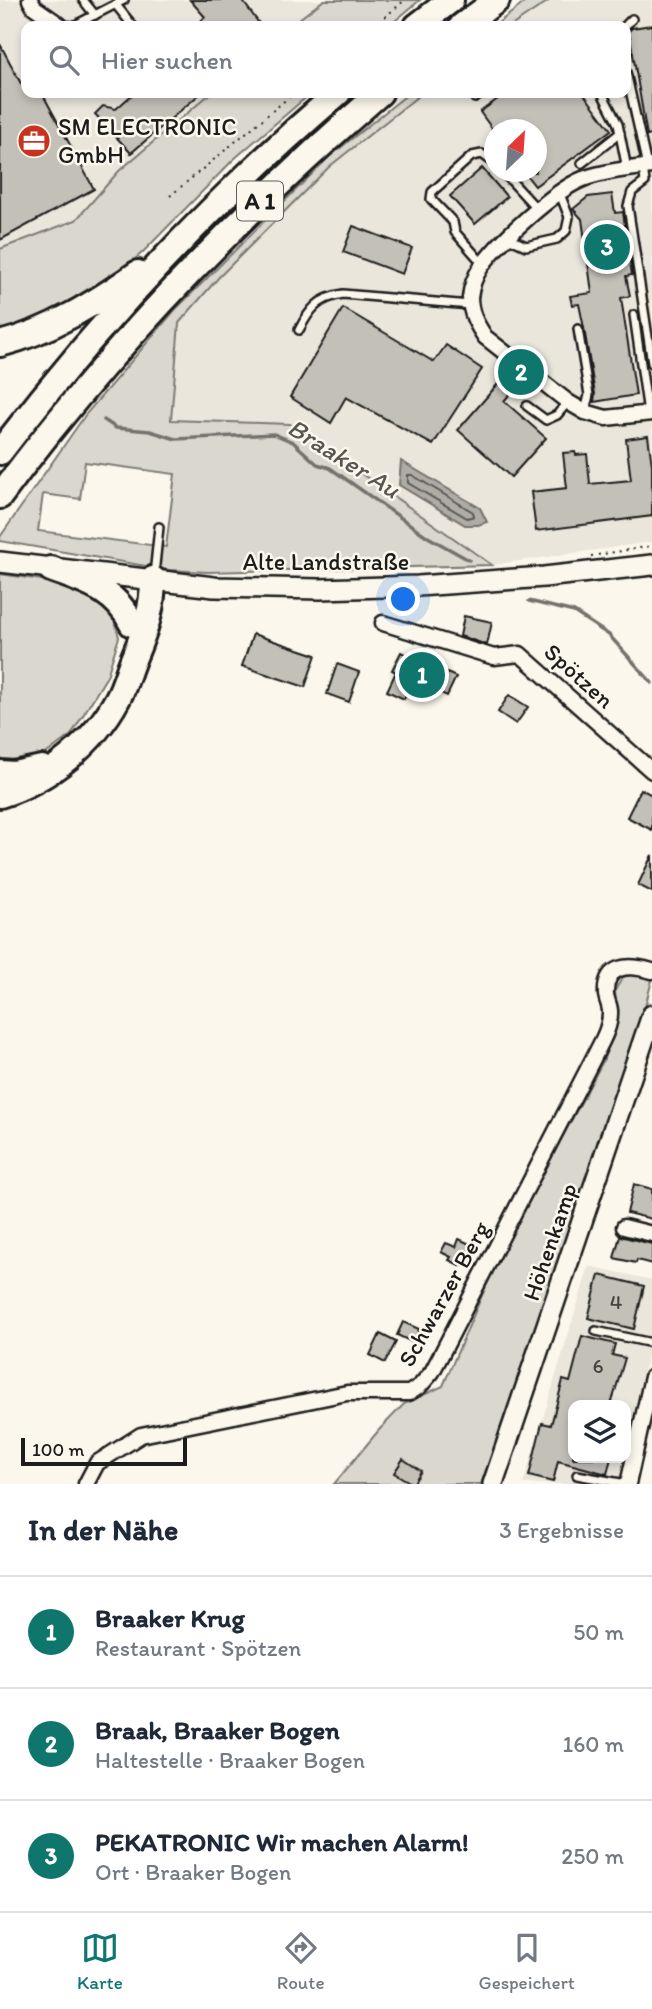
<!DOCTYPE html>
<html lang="de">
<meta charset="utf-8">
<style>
body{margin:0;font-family:Itim,sans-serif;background:#f2f2f3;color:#1f2937}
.controls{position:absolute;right:21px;bottom:21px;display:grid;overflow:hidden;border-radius:14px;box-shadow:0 4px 10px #0003}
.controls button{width:63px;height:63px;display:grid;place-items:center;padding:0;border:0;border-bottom:2px solid #e0e1e3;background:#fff;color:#1f2937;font:35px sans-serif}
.compass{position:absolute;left:484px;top:119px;width:63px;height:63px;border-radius:50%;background:#fff;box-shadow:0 4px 10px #0003;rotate:25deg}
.scale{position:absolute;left:21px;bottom:18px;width:166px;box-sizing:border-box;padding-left:7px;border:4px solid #1c1c1c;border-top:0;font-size:19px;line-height:24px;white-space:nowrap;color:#1c1c1c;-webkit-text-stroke:5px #fbf7ec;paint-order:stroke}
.you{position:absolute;left:404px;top:600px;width:24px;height:24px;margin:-18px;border:5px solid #fff;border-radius:50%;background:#1a73e8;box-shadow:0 0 0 10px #1a73e833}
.badge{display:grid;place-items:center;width:46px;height:46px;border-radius:50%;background:#0f766e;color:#fff;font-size:23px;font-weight:700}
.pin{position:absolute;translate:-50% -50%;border:4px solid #fff;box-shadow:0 2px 7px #0006}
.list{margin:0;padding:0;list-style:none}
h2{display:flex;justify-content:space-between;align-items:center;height:91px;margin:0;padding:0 28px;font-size:30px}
h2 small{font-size:23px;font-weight:400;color:#747a83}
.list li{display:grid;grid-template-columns:46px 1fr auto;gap:21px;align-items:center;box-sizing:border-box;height:112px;padding:0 28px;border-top:2px solid #e0e1e3}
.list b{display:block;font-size:26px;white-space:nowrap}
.list p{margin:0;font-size:23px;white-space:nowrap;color:#747a83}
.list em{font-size:23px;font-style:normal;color:#747a83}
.icon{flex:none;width:38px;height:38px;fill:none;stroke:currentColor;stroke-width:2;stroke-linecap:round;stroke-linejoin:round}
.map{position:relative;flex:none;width:652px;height:1484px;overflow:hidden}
.search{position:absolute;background:#fff;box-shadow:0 4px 10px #0003;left:21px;right:21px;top:21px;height:77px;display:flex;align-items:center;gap:18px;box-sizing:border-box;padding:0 24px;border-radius:14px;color:#747a83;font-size:26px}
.sheet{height:427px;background:#fff}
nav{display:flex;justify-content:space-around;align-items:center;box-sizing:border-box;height:98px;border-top:2px solid #e0e1e3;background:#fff;font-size:19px;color:#747a83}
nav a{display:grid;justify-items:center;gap:4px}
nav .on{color:#0f766e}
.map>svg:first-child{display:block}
</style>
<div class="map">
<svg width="652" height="1484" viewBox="0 0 652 1484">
<rect width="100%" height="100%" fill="#fbf7ec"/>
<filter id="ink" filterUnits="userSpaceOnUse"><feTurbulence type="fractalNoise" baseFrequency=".0143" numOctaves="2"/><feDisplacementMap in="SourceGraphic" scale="14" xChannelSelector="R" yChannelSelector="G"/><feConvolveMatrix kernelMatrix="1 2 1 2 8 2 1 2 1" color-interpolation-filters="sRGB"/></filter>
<g filter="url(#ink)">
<g fill="#eae6dc" fill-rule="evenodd">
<path d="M0,0H324L290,26H26V93H211L119,171L76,220L0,249Z"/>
<path d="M550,0H652V542L492,565L290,424L171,421L178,323L219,277L330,166L422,93H626V26H511ZM494,130H536V172H494Z"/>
<path d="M589,1266L652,1280V1335L626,1449V1405H573V1458H624L618,1484H523Z"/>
</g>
<g fill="#dad7ce" stroke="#7b7a75" stroke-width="2" fill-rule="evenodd">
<path d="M324,0H420L389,26H290Z"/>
<path d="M528,0H550L511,26H494Z"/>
<path d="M211,93H311L234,159L143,252L106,284L82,300L0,336V249L76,220L119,171Z"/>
<path d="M409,93H422L330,166L219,277L179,323L171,420L290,424L492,565L208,572L169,570L0,541V537L86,414L175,310L329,157ZM85,462L175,474L166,547L38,531L43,494L80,499Z"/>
<path d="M0,574L63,583L111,607L119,637L107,676L71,735L0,788Z"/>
<path d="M635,973L652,980L643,1015L481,1484H334L379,1430L404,1404L443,1386L499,1256L603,1061L617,1022L615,990L623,977Z"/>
</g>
<path fill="#afaca5" stroke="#74726e" stroke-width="2" d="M401,461L480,508L487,522L478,525H465L399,485Z"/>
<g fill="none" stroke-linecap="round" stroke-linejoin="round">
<path stroke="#575653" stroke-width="2" d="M408,475H412L473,512L474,516L467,518L408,483Z"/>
<g stroke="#74726e" stroke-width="3.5">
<path d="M104,420L116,428L150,431L176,439L274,434L293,442L317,464L330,468L428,537L469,560"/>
<path d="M529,601L574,612L609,635L652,683"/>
</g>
</g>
<g fill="#c3c0b8" stroke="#1c1c1c" stroke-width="2">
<path d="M190,0H242L261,26H195L205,17Z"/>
<path d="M652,25V135L647,136L629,31L632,28Z"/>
<path d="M0,44L26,93H42L94,189L0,240Z"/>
<path d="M134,93H201L131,153L95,114L103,106L116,109Z"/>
<path d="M506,93H583L611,130L535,186L524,172H536V130H493L480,112Z"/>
<path d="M482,168L507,197L475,224L450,196Z"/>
<path d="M612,194L615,213L623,212L632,275L626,276L630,296L621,298L636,395L594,402L595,394L584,328L579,304L572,305L570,296L592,293L582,219L573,209L588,197Z"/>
<path d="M353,226L412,248L402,274L343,252Z"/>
<path d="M343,308L434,362L446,345L482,369L433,445L346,397L331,423L290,397Z"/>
<path d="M504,377L516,387L504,401L546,438L511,477L458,430Z"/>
<path d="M648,436L652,465V516L536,531L531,492L567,488L563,453L575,452L576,455L587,454L590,484L631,480L626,439Z"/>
<path d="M464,616L492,622L487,645L460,636Z"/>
<path d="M253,634L316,655L305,687L242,666Z"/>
<path d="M416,651L441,663L438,669L456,677L447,696L413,680L404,699L387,691L396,672L392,670L401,652L413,658Z"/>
<path d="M337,664L359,672L349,702L327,694Z"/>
<path d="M509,695L528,707L516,724L498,712Z"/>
<path d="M641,789L652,795V830L627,817Z"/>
<path d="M652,855V892L638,885Z"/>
<path d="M634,1184L652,1189V1219L627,1213Z"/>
<path d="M620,1236L652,1244V1264L637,1260L636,1263L614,1258Z"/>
<path d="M459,1239L472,1245L461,1266L449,1260L451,1257L441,1252L446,1243L456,1247Z"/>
<path d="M599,1275L644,1286L634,1329L588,1318Z"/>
<path d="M403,1322L419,1329L414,1343L397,1335Z"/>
<path d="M380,1334L396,1342L385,1363L370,1355Z"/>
<path d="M582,1336L615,1344L612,1355L625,1358L611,1405H573V1458H611L607,1474L558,1461L553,1482L529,1476L542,1423L551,1425L563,1380L570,1382Z"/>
<path d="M403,1459L421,1471L413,1484L394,1473Z"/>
</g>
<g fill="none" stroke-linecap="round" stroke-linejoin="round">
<defs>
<g id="lane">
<path d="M83,0L95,15"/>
<path d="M116,5L133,26"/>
<path d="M60,25L73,26L124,0"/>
<path d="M625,26L632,19"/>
<path d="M626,72L647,166"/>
<path d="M602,93L618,124L627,169"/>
<path d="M475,98L483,93"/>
<path d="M582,163L620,133"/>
<path d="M643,167L645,182L632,192L628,206L652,363"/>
<path d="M503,172L538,210"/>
<path d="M508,238L526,246L557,239L566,231L569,217L560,194"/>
<path d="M483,264L455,232L453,222L431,199L432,192L472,156L482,154L494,163"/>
<path d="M634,315L648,413"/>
<path d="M578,329L589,395L585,412"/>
<path d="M299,330C310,309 318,298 343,294L470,305"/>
<path d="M527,406L546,420L557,415L568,402"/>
<path d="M154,575L159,527"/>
<path d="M596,1331L652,1343"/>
<path d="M577,1475L626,1484"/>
</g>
<g id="street">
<path d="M30,0L34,7L60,25"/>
<path d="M652,166C629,169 604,171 583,179C555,190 498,242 481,267C475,276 471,287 470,298C470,313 477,325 485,337L568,402L585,412L606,418L652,413"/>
<path d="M383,623L494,657L520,654L652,771"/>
<path d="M624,1227L652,1234"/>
<path d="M86,1484L97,1463L141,1435L347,1393H409L420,1386L432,1372L441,1355L596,1053C602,1041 611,1026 610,1011C610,1006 607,1001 606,995C604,964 629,964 652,971"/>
<path d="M628,1484L652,1377"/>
</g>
<g id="secondary">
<path d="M0,562L214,587L320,589L418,586L544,577L652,565"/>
<path d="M493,1484L652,1015"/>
</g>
<g id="highway">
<path d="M417,26L451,0"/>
<path d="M462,26L497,0"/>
<path d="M0,344C51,331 95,303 138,273"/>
<path d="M0,452C100,321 213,200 338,93"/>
<path d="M0,496C110,347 240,214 380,93"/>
<path d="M51,569C85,582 115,589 132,624"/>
<path d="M0,773L14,774L42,768"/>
<path d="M0,795C49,780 94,743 118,698C125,685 128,671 134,657C145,631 153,608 153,579"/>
</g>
</defs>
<use href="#lane" stroke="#1c1c1c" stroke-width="12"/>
<use href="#street" stroke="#1c1c1c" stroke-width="19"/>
<use href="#secondary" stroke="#1c1c1c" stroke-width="24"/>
<use href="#highway" stroke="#1c1c1c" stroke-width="30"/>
<g stroke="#1c1c1c" stroke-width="2" stroke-dasharray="2 5" stroke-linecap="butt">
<path d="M374,26L405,0"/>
<path d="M170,196L294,93"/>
<path d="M591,556L652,546"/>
</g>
<use href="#lane" stroke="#fbf7ec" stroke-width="7"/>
<use href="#street" stroke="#fbf7ec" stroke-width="14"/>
<use href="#secondary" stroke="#fbf7ec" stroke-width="19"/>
<use href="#highway" stroke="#fbf7ec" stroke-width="24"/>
</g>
</g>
<defs>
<symbol id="office-disc" viewBox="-11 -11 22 22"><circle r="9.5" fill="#c8321e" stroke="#fbf7ec"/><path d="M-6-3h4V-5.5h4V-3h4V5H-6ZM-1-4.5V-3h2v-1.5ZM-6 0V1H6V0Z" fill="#fff"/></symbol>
</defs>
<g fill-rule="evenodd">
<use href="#office-disc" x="15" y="122" width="38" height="38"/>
</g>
<g text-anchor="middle" stroke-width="5" stroke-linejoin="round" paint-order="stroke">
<g font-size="21" fill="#464543">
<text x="616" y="1309">4</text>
<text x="598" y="1373">6</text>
</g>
<rect fill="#fbf7ec" stroke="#5f5e5a" stroke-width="2" x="237" y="181.5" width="46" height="39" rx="5"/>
<g font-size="23" font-weight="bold" fill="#1c1c1c">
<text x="260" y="209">A 1</text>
</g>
<g font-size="24" fill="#1c1c1c" stroke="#fbf7ec" text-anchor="start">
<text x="58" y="135">SM ELECTRONIC<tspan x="58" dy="28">GmbH</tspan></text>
</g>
<g font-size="24" fill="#1c1c1c" stroke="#fbf7ec">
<text x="326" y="570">Alte Landstraße</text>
<text transform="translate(579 676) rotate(42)" y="8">Spötzen</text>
<text transform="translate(550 1242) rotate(-71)" y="8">Höhenkamp</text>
<text transform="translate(444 1294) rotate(-61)" y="8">Schwarzer Berg</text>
</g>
<g font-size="26" font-style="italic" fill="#575653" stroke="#fbf7ec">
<text transform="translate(344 458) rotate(32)" y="9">Braaker Au</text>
</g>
</g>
</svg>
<div class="controls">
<button><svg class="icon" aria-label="layers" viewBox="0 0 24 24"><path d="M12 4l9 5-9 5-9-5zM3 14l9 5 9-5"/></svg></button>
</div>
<svg class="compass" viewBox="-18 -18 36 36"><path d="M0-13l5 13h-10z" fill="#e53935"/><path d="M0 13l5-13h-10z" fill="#747a83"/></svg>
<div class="scale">100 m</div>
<div class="you"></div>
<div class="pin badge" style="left:422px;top:675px">1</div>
<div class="pin badge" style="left:521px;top:372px">2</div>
<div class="pin badge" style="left:607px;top:247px">3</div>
<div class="search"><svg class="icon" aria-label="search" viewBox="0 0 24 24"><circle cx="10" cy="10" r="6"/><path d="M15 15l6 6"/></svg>Hier suchen</div>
</div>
<section class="sheet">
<h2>In der Nähe<small>3 Ergebnisse</small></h2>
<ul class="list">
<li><span class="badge">1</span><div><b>Braaker Krug</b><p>Restaurant · Spötzen</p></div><em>50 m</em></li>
<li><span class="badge">2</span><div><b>Braak, Braaker Bogen</b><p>Haltestelle · Braaker Bogen</p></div><em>160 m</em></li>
<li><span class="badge">3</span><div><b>PEKATRONIC Wir machen Alarm!</b><p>Ort · Braaker Bogen</p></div><em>250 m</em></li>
</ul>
</section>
<nav>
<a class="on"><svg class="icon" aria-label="map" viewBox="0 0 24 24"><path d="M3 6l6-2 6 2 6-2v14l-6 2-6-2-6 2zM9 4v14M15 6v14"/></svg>Karte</a>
<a><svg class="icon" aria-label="directions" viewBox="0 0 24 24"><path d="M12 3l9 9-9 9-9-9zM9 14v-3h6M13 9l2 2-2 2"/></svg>Route</a>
<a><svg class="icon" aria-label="saved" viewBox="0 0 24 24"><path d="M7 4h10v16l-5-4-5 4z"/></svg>Gespeichert</a>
</nav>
